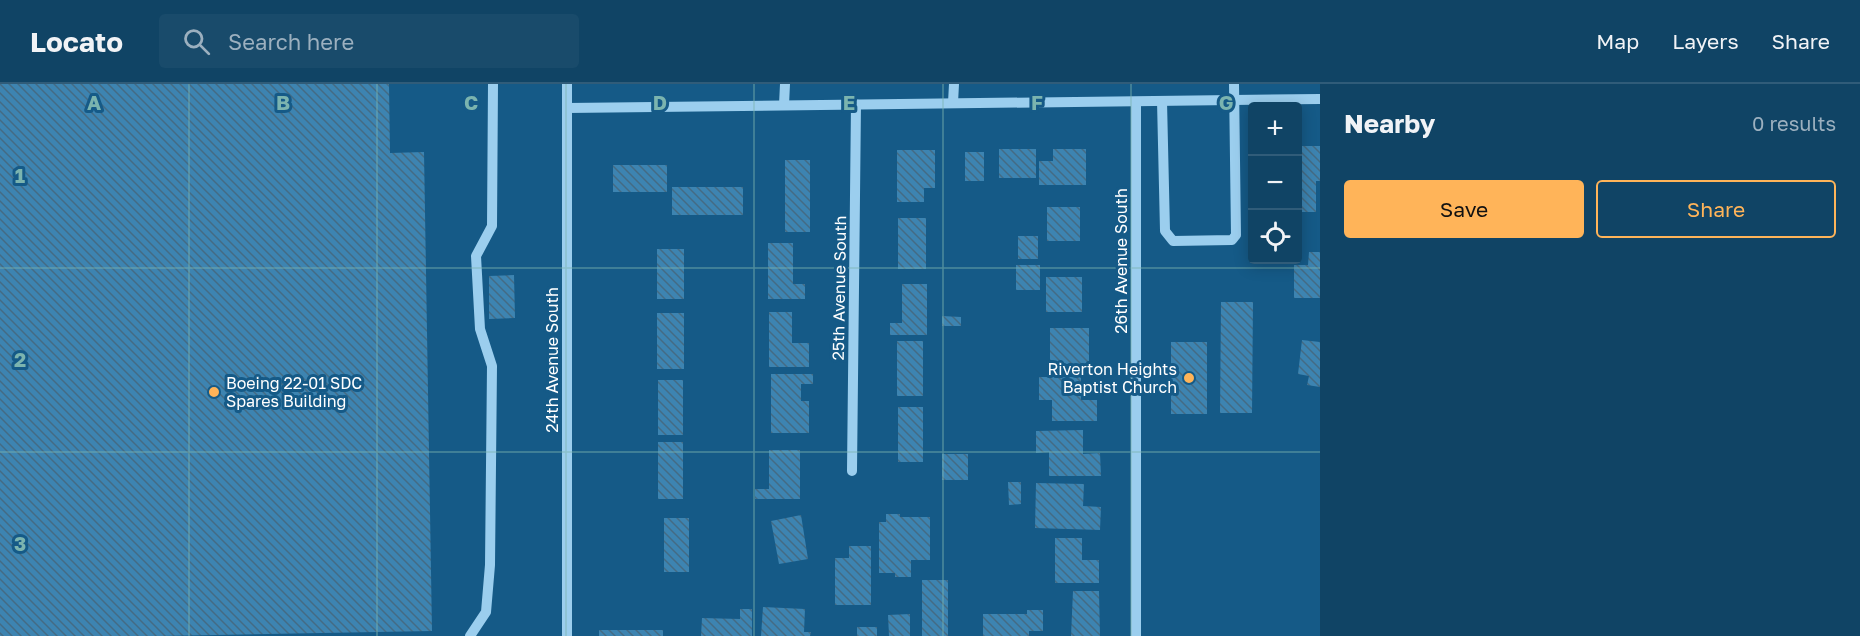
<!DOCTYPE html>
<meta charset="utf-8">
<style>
body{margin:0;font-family:"Golos Text",sans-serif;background:#194b6b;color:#f1f3f6}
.controls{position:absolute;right:18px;top:18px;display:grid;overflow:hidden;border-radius:6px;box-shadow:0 3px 15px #0003}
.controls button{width:54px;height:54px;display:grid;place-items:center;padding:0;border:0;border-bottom:2px solid #305c79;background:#104465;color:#f1f3f6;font:30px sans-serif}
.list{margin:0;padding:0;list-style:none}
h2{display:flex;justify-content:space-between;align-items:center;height:78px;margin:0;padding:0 24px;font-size:26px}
h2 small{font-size:20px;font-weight:400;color:#9cb0bf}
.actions{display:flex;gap:12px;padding:18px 24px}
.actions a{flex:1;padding:14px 0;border:2px solid #ffb459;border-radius:6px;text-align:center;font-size:21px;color:#ffb459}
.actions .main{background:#ffb459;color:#111}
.icon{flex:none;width:33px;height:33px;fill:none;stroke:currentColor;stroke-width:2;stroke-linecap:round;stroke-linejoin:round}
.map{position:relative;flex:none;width:1320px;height:552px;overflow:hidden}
header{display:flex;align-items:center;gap:36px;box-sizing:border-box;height:84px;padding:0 30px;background:#104465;border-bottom:2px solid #305c79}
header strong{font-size:28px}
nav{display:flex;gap:33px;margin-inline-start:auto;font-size:21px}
.search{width:420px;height:54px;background:#194b6b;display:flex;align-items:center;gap:15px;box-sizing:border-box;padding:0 21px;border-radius:6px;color:#9cb0bf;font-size:22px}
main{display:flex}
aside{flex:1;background:#104465}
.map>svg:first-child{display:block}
</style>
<header>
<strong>Locato</strong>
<div class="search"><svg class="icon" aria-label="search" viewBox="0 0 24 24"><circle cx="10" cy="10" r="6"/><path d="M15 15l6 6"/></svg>Search here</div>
<nav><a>Map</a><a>Layers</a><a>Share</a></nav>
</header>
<main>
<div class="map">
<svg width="1320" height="552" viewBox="0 0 1320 552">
<defs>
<pattern id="building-back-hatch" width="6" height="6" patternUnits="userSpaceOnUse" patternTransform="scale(1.5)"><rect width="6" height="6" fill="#3d84b1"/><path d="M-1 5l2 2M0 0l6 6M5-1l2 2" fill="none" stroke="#446b84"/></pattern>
</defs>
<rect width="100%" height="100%" fill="#155a87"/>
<g fill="url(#building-back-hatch)">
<path d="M0,0H389L390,69L424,68L432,547L161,552H0Z"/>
<path d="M1298,62H1320V97H1316V128H1298Z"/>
<rect x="999" y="65" width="37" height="29"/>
<path d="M1053,65H1086V101H1039V77H1053Z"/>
<path d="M897,66H935V104H924V118H897Z"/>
<rect x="965" y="68" width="19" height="29"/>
<rect x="785" y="76" width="25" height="72"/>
<rect x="613" y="81" width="54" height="27"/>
<rect x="672" y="103" width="71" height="28"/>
<rect x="1047" y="123" width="33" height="34"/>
<rect x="898" y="134" width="28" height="51"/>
<rect x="1018" y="152" width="20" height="23"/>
<path d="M768,159H793V200H805V215H768Z"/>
<rect x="657" y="165" width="27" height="50"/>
<path d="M1309,168H1320V214H1294V181H1308Z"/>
<rect x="1016" y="181" width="24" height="25"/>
<path d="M514,191L515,234L489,235V192Z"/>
<rect x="1046" y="193" width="36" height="35"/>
<path d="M902,200H927V251H890V239H902Z"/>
<path d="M1221,218H1253L1252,329H1220Z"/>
<path d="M769,228H792V259H809V283H769Z"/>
<rect x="657" y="229" width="27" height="56"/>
<path d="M942,232L961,233V242H942Z"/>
<rect x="1050" y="244" width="39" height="36"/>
<path d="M1302,256L1320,258V303L1307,301L1309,292L1298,290Z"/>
<rect x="897" y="257" width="26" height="55"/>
<rect x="1171" y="258" width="36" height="72"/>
<path d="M771,290H813V300H801V317H809V349H771Z"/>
<path d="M1039,293H1081V316H1097V337H1052V316H1039Z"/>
<rect x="658" y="296" width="25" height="55"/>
<rect x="898" y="323" width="25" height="55"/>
<path d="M1083,346V370L1100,369L1101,392H1049V368L1036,369V347Z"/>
<rect x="658" y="358" width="25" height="57"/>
<path d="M769,366H800V415H755V405H769Z"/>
<rect x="942" y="370" width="26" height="26"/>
<path d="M1008,398H1021V420L1009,421Z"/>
<path d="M1036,399L1084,400L1083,422L1101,423L1100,446L1035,444Z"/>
<path d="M886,430H900V433H930V476H911V493H895V489H879V438H886Z"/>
<path d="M801,431L808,475L779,480L771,437Z"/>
<rect x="664" y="434" width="25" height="54"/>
<path d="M1055,454H1082V476H1099V499H1055Z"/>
<path d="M849,462H871V521H835V474H849Z"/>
<rect x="922" y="496" width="26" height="56"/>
<path d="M1073,507H1099L1100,552H1071Z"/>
<path d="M763,523L805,525L804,548H811L810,552H761Z"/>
<path d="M740,525H752V552H701L702,534L740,535Z"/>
<path d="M1027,526H1043V547H1029V552H983V530H1027Z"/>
<path d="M910,530V552H889L888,531Z"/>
<rect x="857" y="543" width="20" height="9"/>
<rect x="599" y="546" width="64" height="6"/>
</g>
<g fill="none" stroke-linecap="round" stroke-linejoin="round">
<g stroke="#9bceee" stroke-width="10">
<path d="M1162,17L1165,147L1173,157L1232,156L1236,151L1234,0"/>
<path d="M1136,18V552"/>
<path d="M953,19L954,0"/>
<path d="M784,21L785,0"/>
<path d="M567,24L1320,15"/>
<path d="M852,387L856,20"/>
<path d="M470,552L486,528L490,481L492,282L480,245L476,172L492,142L493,0"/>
<path d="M567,552V0"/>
</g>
</g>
<path fill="none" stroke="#7bb4af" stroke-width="1.5" stroke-opacity="0.55" d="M189,0V552M377,0V552M566,0V552M754,0V552M943,0V552M1131,0V552M0,184H1320M0,368H1320"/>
<g fill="#ffb459" stroke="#155a87" stroke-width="2">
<circle cx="1189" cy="294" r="6"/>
<circle cx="214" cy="308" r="6"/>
</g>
<g text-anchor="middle" stroke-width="6" stroke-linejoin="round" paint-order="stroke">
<g font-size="16" fill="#fff" stroke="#155a87">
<text transform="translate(1121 177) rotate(-90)" y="6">26th Avenue South</text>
<text transform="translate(839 204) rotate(-89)" y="6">25th Avenue South</text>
<text transform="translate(552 276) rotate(-90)" y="6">24th Avenue South</text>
</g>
<g font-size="16" fill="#fff" stroke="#155a87" text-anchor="end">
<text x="1177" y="291">Riverton Heights<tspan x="1177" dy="18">Baptist Church</tspan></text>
<text x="226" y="305" text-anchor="start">Boeing 22-01 SDC<tspan x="226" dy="18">Spares Building</tspan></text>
</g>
</g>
<g font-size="20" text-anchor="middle" font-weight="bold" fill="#7bb4af" stroke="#155a87" stroke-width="6" stroke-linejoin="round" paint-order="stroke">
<text x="94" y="26">A</text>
<text x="283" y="26">B</text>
<text x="471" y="26">C</text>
<text x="660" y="26">D</text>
<text x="849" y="26">E</text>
<text x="1037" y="26">F</text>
<text x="1226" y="26">G</text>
<text x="20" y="99">1</text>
<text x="20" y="283">2</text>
<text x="20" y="467">3</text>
</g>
</svg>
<div class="controls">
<button>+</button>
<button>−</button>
<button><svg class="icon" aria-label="locate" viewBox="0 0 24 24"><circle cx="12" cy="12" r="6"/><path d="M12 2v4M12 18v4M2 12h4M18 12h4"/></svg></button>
</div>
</div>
<aside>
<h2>Nearby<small>0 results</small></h2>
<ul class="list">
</ul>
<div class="actions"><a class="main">Save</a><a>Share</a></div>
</aside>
</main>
